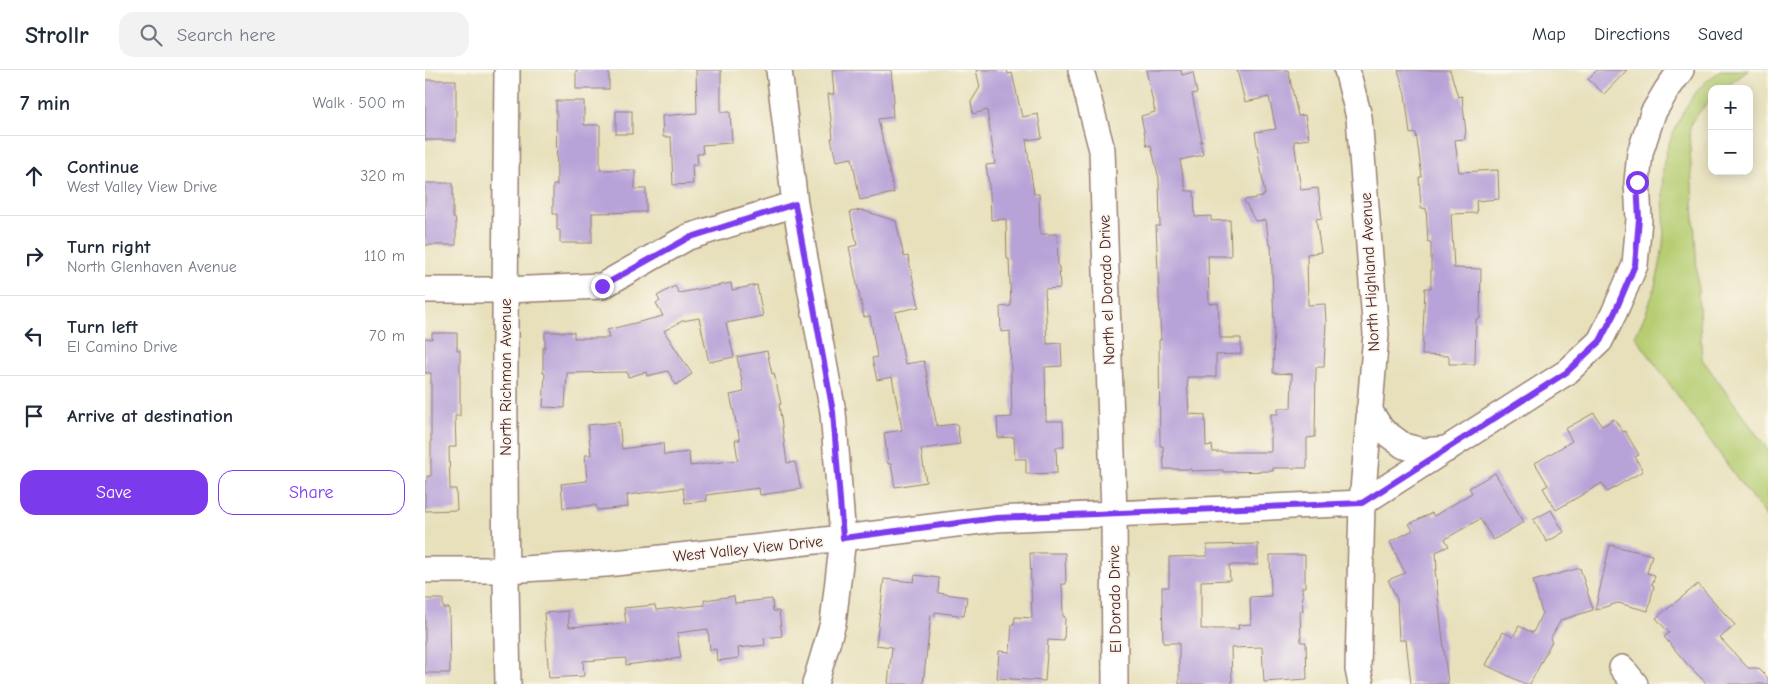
<!DOCTYPE html>
<meta charset="utf-8">
<style>
body{margin:0;font-family:"Comic Neue",sans-serif;background:#f2f2f3;color:#1f2937}
.controls{position:absolute;right:15px;top:15px;display:grid;overflow:hidden;border-radius:10px;box-shadow:0 2px 12px #0003}
.controls button{width:45px;height:45px;display:grid;place-items:center;padding:0;border:0;border-bottom:1px solid #e0e1e3;background:#fff;color:#1f2937;font:25px sans-serif}
.stop{position:absolute;width:15px;height:15px;margin:-11px;border:4px solid #7c3aed;border-radius:50%;background:#fff}
.stop.end{background:#7c3aed;border-color:#fff;box-shadow:0 1px 5px #0008}
.list{margin:0;padding:0;list-style:none}
h2{display:flex;justify-content:space-between;align-items:center;height:65px;margin:0;padding:0 20px;font-size:21px}
h2 small{font-size:16px;font-weight:400;color:#747a83}
.list li{display:grid;grid-template-columns:32px 1fr auto;gap:15px;align-items:center;box-sizing:border-box;height:80px;padding:0 20px;border-top:1px solid #e0e1e3}
.list b{display:block;font-size:19px;white-space:nowrap}
.list p{margin:0;font-size:16px;white-space:nowrap;color:#747a83}
.list em{font-size:16px;font-style:normal;color:#747a83}
.actions{display:flex;gap:10px;padding:15px 20px}
.actions a{flex:1;padding:11px 0;border:1px solid #7c3aed;border-radius:15px;text-align:center;font-size:18px;color:#7c3aed}
.actions .main{background:#7c3aed;color:#fff}
.icon{flex:none;width:28px;height:28px;fill:none;stroke:currentColor;stroke-width:2;stroke-linecap:round;stroke-linejoin:round}
.map{position:relative;flex:none;width:1343px;height:614px;overflow:hidden}
header{display:flex;align-items:center;gap:30px;box-sizing:border-box;height:70px;padding:0 25px;background:#fff;border-bottom:1px solid #e0e1e3}
header strong{font-size:24px}
nav{display:flex;gap:28px;margin-inline-start:auto;font-size:18px}
.search{width:350px;height:45px;background:#f2f2f3;display:flex;align-items:center;gap:12px;box-sizing:border-box;padding:0 18px;border-radius:15px;color:#747a83;font-size:19px}
main{display:flex}
aside{flex:1;background:#fff}
.map>svg:first-child{display:block}
</style>
<header>
<strong>Strollr</strong>
<div class="search"><svg class="icon" aria-label="search" viewBox="0 0 24 24"><circle cx="10" cy="10" r="6"/><path d="M15 15l6 6"/></svg>Search here</div>
<nav><a>Map</a><a>Directions</a><a>Saved</a></nav>
</header>
<main>
<aside>
<h2>7 min<small>Walk · 500 m</small></h2>
<ul class="list">
<li><svg class="icon" aria-label="ahead" viewBox="0 0 24 24"><path d="M12 20V5M6 11l6-6 6 6"/></svg><div><b>Continue</b><p>West Valley View Drive</p></div><em>320 m</em></li>
<li><svg class="icon" aria-label="right" viewBox="0 0 24 24"><path d="M7 20v-9h11M14 6l5 5-5 5"/></svg><div><b>Turn right</b><p>North Glenhaven Avenue</p></div><em>110 m</em></li>
<li><svg class="icon" aria-label="left" viewBox="0 0 24 24"><path d="M17 20v-9H6M10 6l-5 5 5 5"/></svg><div><b>Turn left</b><p>El Camino Drive</p></div><em>70 m</em></li>
<li><svg class="icon" aria-label="arrive" viewBox="0 0 24 24"><path d="M6 21V4h12l-3 4 3 4H6"/></svg><div><b>Arrive at destination</b></div></li>
</ul>
<div class="actions"><a class="main">Save</a><a>Share</a></div>
</aside>
<div class="map">
<svg width="1343" height="614" viewBox="0 0 1343 614">
<rect width="100%" height="100%" fill="#fbf7ec"/>
<filter id="ink" filterUnits="userSpaceOnUse"><feTurbulence type="fractalNoise" baseFrequency=".02" numOctaves="2"/><feDisplacementMap in="SourceGraphic" scale="10" xChannelSelector="R" yChannelSelector="G"/><feConvolveMatrix kernelMatrix="1 2 1 2 8 2 1 2 1" color-interpolation-filters="sRGB"/></filter>
<filter id="wash" filterUnits="userSpaceOnUse"><feTurbulence type="fractalNoise" baseFrequency=".0096" numOctaves="4" result="noise"/><feDisplacementMap in="SourceGraphic" scale="20" xChannelSelector="R" yChannelSelector="G"/><feGaussianBlur stdDeviation="1.12" result="paint"/><feColorMatrix in="noise" values="0 0 0 0 0 0 0 0 0 0 0 0 0 0 0 0 0 1.4 0 .05"/><feComposite in="paint" operator="in"/></filter>
<g filter="url(#wash)">
<rect width="100%" height="100%" fill="#e7e0bb"/>
<path fill="#b6cd72" stroke="#80764e" d="M1295,0H1324L1298,19H1287V27L1267,51L1264,62L1277,289L1343,380V448L1317,415L1210,266C1227,234 1238,195 1239,159C1240,140 1236,120 1238,101C1239,77 1257,40 1272,21C1278,13 1287,7 1295,0Z"/>
<g id="blocks">
<g fill="#b7a3d8">
<rect x="151" y="0" width="33" height="19"/>
<path d="M271,0H296V42H305L307,73L277,75L278,84H272L273,95H267L268,114L248,115L246,67H238L237,46L272,43Z"/>
<path d="M407,0H466L469,31L467,34L468,47L453,49L469,123L435,130L427,88L411,91L406,68H408L403,24H409Z"/>
<path d="M551,0H582L583,4L587,3L597,47L613,44L617,68L601,70L609,124H614L615,164H632L633,197H634L635,218L620,219L622,274L636,273L637,296L620,297L621,351H638L639,377H631L632,403L601,404V389H590L589,367L573,368L572,348L587,347L585,261L576,262L575,237L586,236L584,189H582L581,149L566,150L565,123L561,95L570,94L562,40L548,44L546,32L555,17Z"/>
<path d="M721,0H756L757,5L768,2L772,23L767,24L777,72H775L778,85L755,90L761,121H769L770,147L786,146V151L805,150L806,186H783L784,234L793,233L795,268H816V284L791,285V307H762L764,344L780,345L781,376L787,375L788,382H846V344H853V338H866L867,304L848,303L849,252L846,174H844L841,150L830,151L819,130L838,127V125H840L830,62L851,59L844,27L820,32L812,0H863L873,46L880,45L884,69L869,71L876,120L893,118L897,148L891,149L896,182L882,184L883,235L900,234L901,253L899,297H891L890,367L882,368V398H848V401L798,402V400L766,401V399H739L738,376H735L734,270H736L731,156H735L734,109L726,75L722,76L716,46L730,42Z"/>
<path d="M973,0H1025L1033,27L1037,26L1041,63L1040,64V69L1030,70L1034,102L1073,100L1074,129L1051,131L1052,143L1026,144L1029,198L1056,199L1055,249H1051L1050,294H1024V286L997,285L1000,218H1006V172H1003L1001,138L996,139L994,107H997L991,63L985,64L980,24Z"/>
<path d="M1172,0H1202L1179,24L1163,9Z"/>
<rect x="0" y="10" width="31" height="60"/>
<path d="M131,31H159V55H175V100H210V119H221V142L167,143V173H135V160H132V144H128V115H132Z"/>
<rect x="191" y="41" width="16" height="23"/>
<path d="M0,113H28V148H30L31,153V175H0Z"/>
<path d="M436,140L471,151L479,187L483,186L494,237L470,242L480,294L499,291L512,356L532,354L535,374L496,379L501,412L470,417L466,394H463L459,363L477,360L467,307L452,310L447,288L452,287L445,246L439,247L424,177L432,175L425,142Z"/>
<path d="M306,213L307,220L332,215L338,246L301,253L309,287L284,292L274,248L257,251L239,261L267,304L251,315L243,301L222,306L221,302L203,307L202,302L142,303L140,338L118,337L120,303H118V278H120V262H149V268H184L182,260L238,246L231,233L235,231L232,226L250,216L254,223Z"/>
<path d="M7,263H32V280H35V346H30L31,377H24L25,419H31L32,440L0,441V411H2V406H6V303H0V268L7,269Z"/>
<path d="M342,281L347,304L349,303L356,334H354L362,393L370,392L376,419L335,425L334,418L281,425L282,431L260,433L258,418L202,425L203,437L172,440L171,435L138,438L136,414L162,411L160,385H166L163,355L194,352L197,379L238,373L239,385L264,382L265,396L313,390L310,370H315L305,325L319,322L312,287Z"/>
<path d="M1169,343L1177,356L1189,349L1198,362L1200,361L1214,385L1210,387L1218,401L1182,422L1177,413L1131,440L1118,418L1123,415L1110,393L1147,371L1140,359Z"/>
<path d="M1070,403L1099,452L1068,470L1055,449L1020,469L1024,476L1011,482L1012,500H1010L1023,614H986L981,570H974L972,529L963,510L980,503L965,472L988,460L984,454L1007,443L1009,446L1047,423L1044,418Z"/>
<path d="M1126,440L1139,462L1122,472L1108,450Z"/>
<path d="M833,474V495H804L805,510L776,511V559H814L813,555L826,554L825,527L846,526L845,485H880V517H877L878,541H875L876,572H881L882,609L839,612L837,577L806,578L807,614H754V573H738L737,517H744V487L782,486V475Z"/>
<path d="M1185,475L1227,485L1222,503L1230,505L1227,515L1229,516L1223,541L1193,533L1170,540Z"/>
<path d="M605,483H640L641,514H637L638,546L640,547L639,571L623,570L620,611L572,608L574,581L585,582L587,554H589L590,547L607,548Z"/>
<path d="M1155,498L1168,540L1136,550L1125,569L1127,571L1105,614H1100L1061,595L1078,562L1088,567L1094,556L1108,563L1117,543L1108,511Z"/>
<path d="M490,505L514,508L513,523L542,527L539,546L510,542V546L506,545L498,614H463L467,577L451,575L459,509L489,512Z"/>
<path d="M1273,514L1310,555L1295,568L1323,598H1333L1343,608V614H1282L1263,595L1239,567L1244,563L1231,548Z"/>
<path d="M309,526L310,533L347,529L348,541H354L357,566L339,568L340,575L313,578L314,588L292,591L291,579L285,580L283,559L252,563L256,588L201,595V588L158,591L159,606L124,608L119,543L143,541L144,557L201,553L199,538L230,535L231,540L280,535L279,530Z"/>
<path d="M0,529H18V538H24L25,603H0Z"/>
</g>
</g>
</g>
<g filter="url(#ink)">
<use href="#blocks" fill-opacity="0" stroke="#988073" stroke-width="1"/>
<g fill="none" stroke-linecap="round" stroke-linejoin="round">
<defs>
<g id="minor">
<path d="M82,0C80,205 78,409 83,614"/>
<path d="M354,0L370,134L408,342L418,468L408,553L390,614"/>
<path d="M656,0L677,80L689,443L690,614"/>
<path d="M922,0L934,47L951,264L937,433L933,599L936,614"/>
<path d="M0,220H80L177,216L263,167L370,134"/>
<path d="M944,340L957,360L979,376L998,381L1022,379"/>
<path d="M0,500H81L181,494L418,468L571,449L937,433L1142,302L1175,271L1189,243L1210,195L1214,149L1212,112L1215,83L1228,43L1241,21L1256,0"/>
<path d="M1197,598L1210,614"/>
</g>
</defs>
<use href="#minor" stroke="#988073" stroke-width="28"/>
<use href="#minor" stroke="#fff" stroke-width="25"/>
</g>
</g>
<g fill="none" stroke-linecap="round" stroke-linejoin="round" filter="url(#ink)">
<path stroke="#7c3aed" stroke-width="6" d="M177,216L263,168L370,134L408,342L418,468L571,448L937,433L1142,302L1175,271L1190,242L1210,195L1214,149L1212,112"/>
</g>
<g text-anchor="middle" stroke-width="4" stroke-linejoin="round" paint-order="stroke">
<g font-size="16" fill="#4a1f2b" stroke="#fbf7ec">
<text transform="translate(944 202) rotate(-93)" y="6">North Highland Avenue</text>
<text transform="translate(681 220) rotate(-92)" y="6">North el Dorado Drive</text>
<text transform="translate(80 307) rotate(-90)" y="6">North Richman Avenue</text>
<text transform="translate(323 478) rotate(-6)" y="6">West Valley View Drive</text>
<text transform="translate(689 529) rotate(-91)" y="6">El Dorado Drive</text>
</g>
</g>
</svg>
<div class="controls">
<button>+</button>
<button>−</button>
</div>
<div class="stop" style="left:1212px;top:112px"></div>
<div class="stop end" style="left:177px;top:216px"></div>
</div>
</main>
